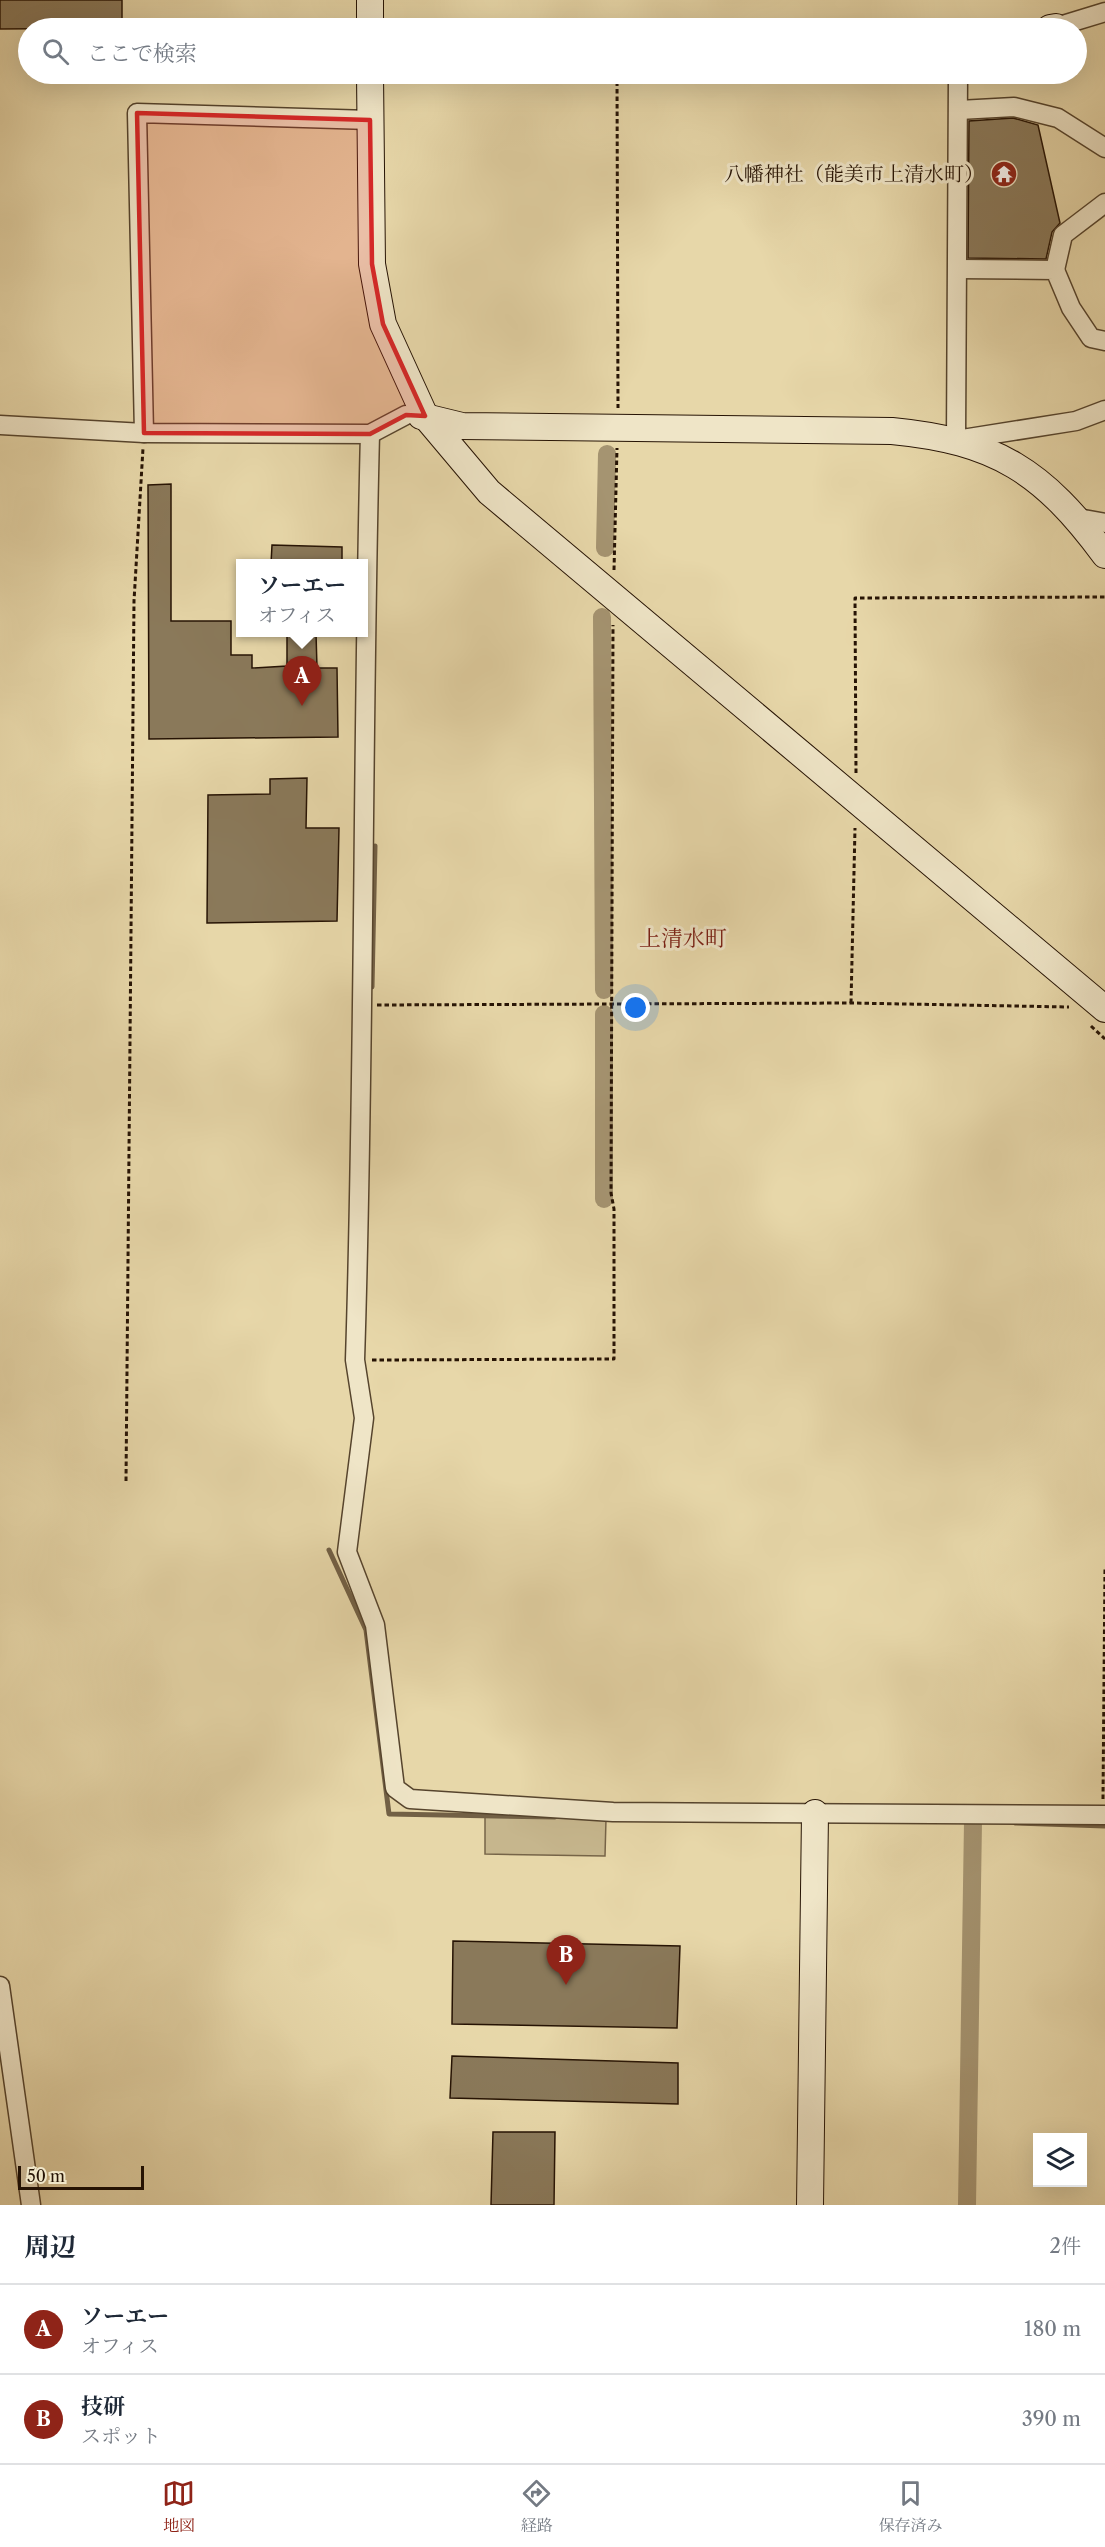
<!DOCTYPE html>
<html lang="ja">
<meta charset="utf-8">
<style>
body{margin:0;font-family:"Libre Caslon Text","Noto Serif JP",serif;background:#f2f2f3;color:#1f2937}
.controls{position:absolute;right:18px;bottom:18px;display:grid;overflow:hidden;border-radius:0px;box-shadow:0 6px 24px #0002}
.controls button{width:54px;height:54px;display:grid;place-items:center;padding:0;border:0;border-bottom:2px solid #e0e1e3;background:#fff;color:#1f2937;font:30px sans-serif}
.scale{position:absolute;left:18px;bottom:15px;width:126px;box-sizing:border-box;padding-left:6px;border:3px solid #261304;border-top:0;font-size:16px;line-height:21px;white-space:nowrap;color:#261304;-webkit-text-stroke:4px #efe5c7;paint-order:stroke}
.you{position:absolute;left:636px;top:1008px;width:21px;height:21px;margin:-15px;border:4px solid #fff;border-radius:50%;background:#1a73e8;box-shadow:0 0 0 9px #1a73e833}
.badge{display:grid;place-items:center;width:39px;height:39px;border-radius:50%;background:#8f2418;color:#fff;font-size:20px;font-weight:700}
.pin{position:absolute;translate:-50% -50px;filter:drop-shadow(0 2px 3px #0008)}
.pin::after{content:'';position:absolute;top:32px;width:21px;height:18px;background:inherit;clip-path:polygon(0 0,100% 0,50% 100%)}
.popup{position:absolute;left:236px;top:559px;width:132px;height:78px;box-sizing:border-box;display:grid;place-content:center;border-radius:0px;background:#fff;filter:drop-shadow(0 2px 4px #0005);font-size:20px;white-space:nowrap;color:#747a83}
.popup b{font-size:22px;color:#1f2937}
.popup::after{content:'';position:absolute;left:50%;top:100%;margin-left:-12px;border:12px solid transparent;border-top-color:#fff}
.list{margin:0;padding:0;list-style:none}
h2{display:flex;justify-content:space-between;align-items:center;height:78px;margin:0;padding:0 24px;font-size:26px}
h2 small{font-size:20px;font-weight:400;color:#747a83}
.list li{display:grid;grid-template-columns:39px 1fr auto;gap:18px;align-items:center;box-sizing:border-box;height:90px;padding:0 24px;border-top:2px solid #e0e1e3}
.list b{display:block;font-size:22px;white-space:nowrap}
.list p{margin:0;font-size:20px;white-space:nowrap;color:#747a83}
.list em{font-size:20px;font-style:normal;color:#747a83}
.icon{flex:none;width:33px;height:33px;fill:none;stroke:currentColor;stroke-width:2;stroke-linecap:round;stroke-linejoin:round}
.map{position:relative;flex:none;width:1105px;height:2205px;overflow:hidden}
.search{position:absolute;background:#fff;box-shadow:0 6px 24px #0002;left:18px;right:18px;top:18px;height:66px;display:flex;align-items:center;gap:15px;box-sizing:border-box;padding:0 21px;border-radius:33px;color:#747a83;font-size:22px}
.sheet{height:258px;background:#fff}
nav{display:flex;justify-content:space-around;align-items:center;box-sizing:border-box;height:84px;border-top:2px solid #e0e1e3;background:#fff;font-size:16px;color:#747a83}
nav a{display:grid;justify-items:center;gap:3px}
nav .on{color:#8f2418}
.map>svg:first-child{display:block}
</style>
<div class="map">
<svg width="1105" height="2205" viewBox="0 0 1105 2205">
<rect width="100%" height="100%" fill="#e7d7a9"/>
<filter id="stains"><feTurbulence type="fractalNoise" baseFrequency=".00333" numOctaves="4"/><feColorMatrix values="0 0 0 0 .2 0 0 0 0 .09 0 0 0 0 .02 0 0 0 .5 -.17"/></filter>
<radialGradient id="worn" r=".72"><stop offset=".6" stop-color="#630" stop-opacity="0"/><stop offset="1" stop-color="#630" stop-opacity=".3"/></radialGradient>
<path fill="#c6b68d" stroke="#766448" stroke-width="1.5" d="M485,1815L606,1819L605,1856L485,1854Z"/>
<g fill="none" stroke-linecap="round" stroke-linejoin="round">
<g stroke="#726045" stroke-width="5">
<path d="M372,987L375,846"/>
<path d="M329,1550L366,1630L389,1814L555,1817"/>
<path d="M1015,1823L1105,1826"/>
</g>
<g stroke="#a59471" stroke-width="18">
<path d="M605,548L607,454"/>
<path d="M602,617L604,990"/>
<path d="M604,1199V1014"/>
<path d="M967,2205L973,1822"/>
</g>
</g>
<g fill="#8a795a" stroke="#261304" stroke-width="1.5">
<path d="M0,0H122V28L0,29Z"/>
<path d="M1013,118L1038,125L1060,223L1052,232L1046,259L968,258L969,121Z"/>
<path d="M171,484V621H231V655H252V668L287,666V633H316L317,668H337L338,737L149,739L148,485Z"/>
<path d="M272,545L342,547V564H271Z"/>
<path d="M307,778L306,828H339L337,921L207,923L208,795L270,794V779Z"/>
<path d="M453,1941L680,1946L677,2028L452,2024Z"/>
<path d="M452,2056L678,2063V2104L450,2098Z"/>
<path d="M493,2132H555L554,2205H491Z"/>
</g>
<g fill="none" stroke-linecap="round" stroke-linejoin="round">
<defs>
<g id="street">
<path d="M1056,27L1105,12"/>
<path d="M958,74L956,440L1076,421L1105,410"/>
<path d="M959,110L1014,107L1058,118L1105,148"/>
<path d="M958,269L1055,270L1071,308L1091,338L1105,341"/>
<path d="M1055,270L1063,235L1105,203"/>
<path d="M0,425L144,433L370,434L406,415"/>
<path d="M144,433L137,113L370,120"/>
<path d="M370,434C362,742 365,1051 355,1360L364,1418L347,1552L375,1625L395,1788L410,1799L613,1812L1105,1815"/>
<path d="M1078,518L1105,523"/>
<path d="M0,1986L31,2205"/>
</g>
<g id="secondary">
<path d="M370,28V0"/>
<path d="M1050,28L1056,27"/>
<path d="M370,74L372,264L383,324L425,416L489,492L1105,1009"/>
<path d="M421,416L462,426L892,431C996,441 1043,471 1105,555"/>
<path d="M810,2205L815,1813"/>
</g>
</defs>
<use href="#street" stroke="#56442d" stroke-width="21"/>
<use href="#secondary" stroke="#261304" stroke-width="28"/>
<g stroke="#261304" stroke-width="3" stroke-dasharray="4.5 3" stroke-linecap="butt">
<path d="M617,74L618,408"/>
<path d="M614,570L617,448"/>
<path d="M856,773L855,598L1105,597"/>
<path d="M851,1003L855,828"/>
<path d="M377,1005L851,1003L1069,1007"/>
<path d="M1091,1026L1105,1039"/>
<path d="M372,1360L614,1359V1209L611,1193L613,625"/>
<path d="M126,1481L134,601L143,448"/>
<path d="M1103,1799L1105,1567"/>
</g>
<use href="#street" stroke="#efe5c7" stroke-width="18"/>
<use href="#secondary" stroke="#efe5c7" stroke-width="26"/>
</g>
<path fill="#d62828" fill-opacity="0.2" stroke="#d62828" stroke-width="4.5" stroke-linejoin="round" d="M137,113L370,120L372,264L383,324L425,416L406,415L370,434L144,433Z"/>
<defs>
<symbol id="temple-disc" viewBox="-11 -11 22 22"><circle r="9.5" fill="#8f2418" stroke="#efe5c7"/><path d="M0-6L5-2H3V0L6.5 2.5H4V6H1.5V3h-3V6H-4V2.5H-6.5L-3 0V-2H-5Z" fill="#fff"/></symbol>
</defs>
<g fill-rule="evenodd">
<use href="#temple-disc" x="989" y="159" width="30" height="30"/>
</g>
<g text-anchor="middle" stroke-width="6" stroke-linejoin="round" paint-order="stroke">
<g font-size="20" fill="#261304" stroke="#efe5c7" text-anchor="end">
<text x="984" y="181">八幡神社（能美市上清水町）</text>
</g>
<g font-size="22" fill="#7a1f14" stroke="#efe5c7">
<text x="683" y="946">上清水町</text>
</g>
</g>
<rect width="100%" height="100%" filter="url(#stains)"/>
<rect width="100%" height="100%" fill="url(#worn)"/>
</svg>
<div class="controls">
<button><svg class="icon" aria-label="layers" viewBox="0 0 24 24"><path d="M12 4l9 5-9 5-9-5zM3 14l9 5 9-5"/></svg></button>
</div>
<div class="scale">50 m</div>
<div class="you"></div>
<div class="pin badge" style="left:302px;top:706px">A</div>
<div class="popup"><b>ソーエー</b>オフィス</div>
<div class="pin badge" style="left:566px;top:1985px">B</div>
<div class="search"><svg class="icon" aria-label="search" viewBox="0 0 24 24"><circle cx="10" cy="10" r="6"/><path d="M15 15l6 6"/></svg>ここで検索</div>
</div>
<section class="sheet">
<h2>周辺<small>2件</small></h2>
<ul class="list">
<li><span class="badge">A</span><div><b>ソーエー</b><p>オフィス</p></div><em>180 m</em></li>
<li><span class="badge">B</span><div><b>技研</b><p>スポット</p></div><em>390 m</em></li>
</ul>
</section>
<nav>
<a class="on"><svg class="icon" aria-label="map" viewBox="0 0 24 24"><path d="M3 6l6-2 6 2 6-2v14l-6 2-6-2-6 2zM9 4v14M15 6v14"/></svg>地図</a>
<a><svg class="icon" aria-label="directions" viewBox="0 0 24 24"><path d="M12 3l9 9-9 9-9-9zM9 14v-3h6M13 9l2 2-2 2"/></svg>経路</a>
<a><svg class="icon" aria-label="saved" viewBox="0 0 24 24"><path d="M7 4h10v16l-5-4-5 4z"/></svg>保存済み</a>
</nav>
